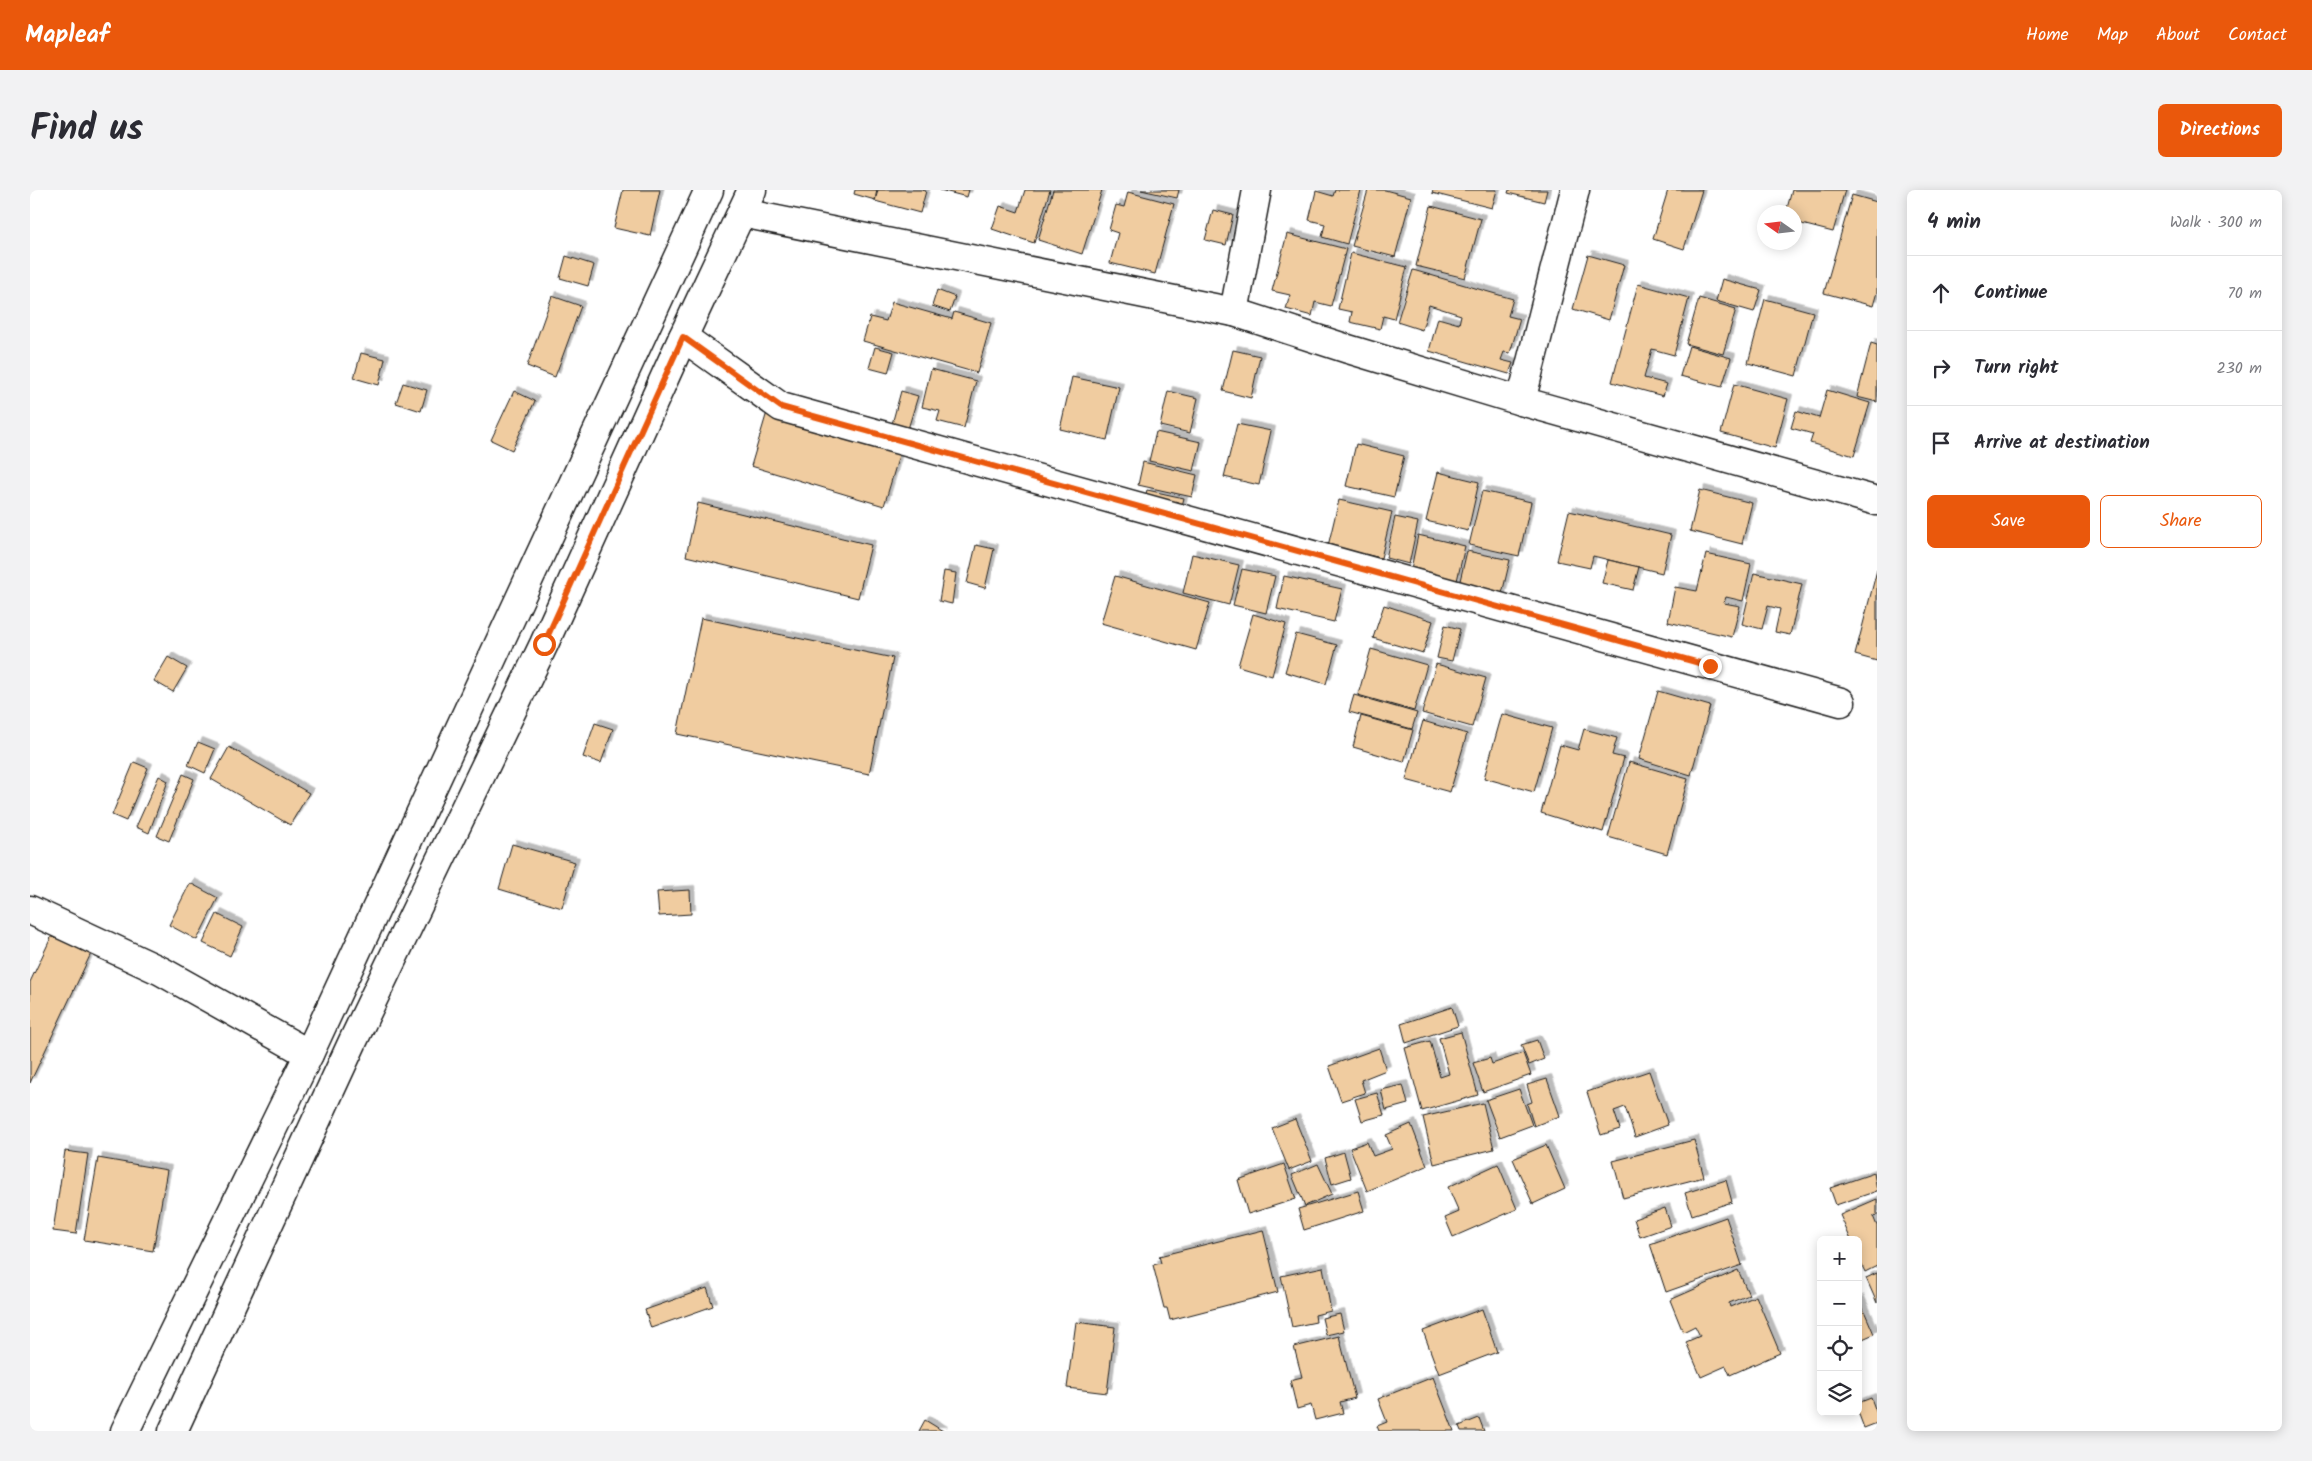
<!DOCTYPE html>
<meta charset="utf-8">
<style>
body{margin:0;font-family:Kalam,sans-serif;background:#f2f2f3;color:#2b2b33}
.controls{position:absolute;right:15px;bottom:15px;display:grid;overflow:hidden;border-radius:8px;box-shadow:0 2px 12px #0003}
.controls button{width:45px;height:45px;display:grid;place-items:center;padding:0;border:0;border-bottom:1px solid #e1e1e2;background:#fff;color:#2b2b33;font:25px sans-serif}
.compass{position:absolute;left:1727px;top:15px;width:45px;height:45px;border-radius:50%;background:#fff;box-shadow:0 2px 12px #0003;rotate:284deg}
.stop{position:absolute;width:15px;height:15px;margin:-11px;border:4px solid #ea580c;border-radius:50%;background:#fff}
.stop.end{background:#ea580c;border-color:#fff;box-shadow:0 1px 5px #0008}
.list{margin:0;padding:0;list-style:none}
h2{display:flex;justify-content:space-between;align-items:center;height:65px;margin:0;padding:0 20px;font-size:21px}
h2 small{font-size:16px;font-weight:400;color:#7c7c81}
.list li{display:grid;grid-template-columns:32px 1fr auto;gap:15px;align-items:center;box-sizing:border-box;height:75px;padding:0 20px;border-top:1px solid #e1e1e2}
.list b{display:block;font-size:19px;white-space:nowrap}
.list em{font-size:16px;font-style:normal;color:#7c7c81}
.actions{display:flex;gap:10px;padding:15px 20px}
.actions a{flex:1;padding:11px 0;border:1px solid #ea580c;border-radius:8px;text-align:center;font-size:18px;color:#ea580c}
.actions .main{background:#ea580c;color:#fff}
.icon{flex:none;width:28px;height:28px;fill:none;stroke:currentColor;stroke-width:2;stroke-linecap:round;stroke-linejoin:round}
.map{position:relative;flex:none;width:1847px;height:1241px;overflow:hidden;border-radius:8px}
header{display:flex;align-items:center;gap:30px;box-sizing:border-box;height:70px;padding:0 25px;background:#ea580c;color:#fff}
header strong{font-size:24px}
nav{display:flex;gap:28px;margin-inline-start:auto;font-size:18px}
.intro{display:flex;align-items:center;justify-content:space-between;box-sizing:border-box;height:120px;padding:0 30px}
h1{margin:0;font-size:35px}
.button{padding:12px 22px;border-radius:8px;background:#ea580c;color:#fff;font-size:18px;font-weight:700}
main{display:flex;gap:30px;padding:0 30px}
aside{flex:1;background:#fff;border-radius:8px;box-shadow:0 2px 12px #0003}
.map>svg:first-child{display:block}
</style>
<header>
<strong>Mapleaf</strong>
<nav><a>Home</a><a>Map</a><a>About</a><a>Contact</a></nav>
</header>
<div class="intro"><h1>Find us</h1><a class="button">Directions</a></div>
<main>
<div class="map">
<svg width="1847" height="1241" viewBox="0 0 1847 1241">
<defs>
<filter id="shadow"><feDropShadow dx="4.5" dy="-4.5" stdDeviation="0" flood-color="#0004"/></filter>
</defs>
<rect width="100%" height="100%" fill="#fff"/>
<filter id="ink" filterUnits="userSpaceOnUse"><feTurbulence type="fractalNoise" baseFrequency=".02" numOctaves="2"/><feDisplacementMap in="SourceGraphic" scale="10" xChannelSelector="R" yChannelSelector="G"/><feConvolveMatrix kernelMatrix="1 2 1 2 8 2 1 2 1" color-interpolation-filters="sRGB"/></filter>
<g filter="url(#ink)">
<g fill="#f0cca0" stroke="#1c1c1c" filter="url(#shadow)">
<path d="M593,0H630L620,46L584,38Z"/>
<path d="M825,0H847L845,10L824,4Z"/>
<path d="M848,0H891L896,1L890,23L845,11Z"/>
<path d="M910,0H939L937,7Z"/>
<path d="M995,0H1020L1004,53L962,39L970,16L988,22Z"/>
<path d="M1023,0H1072L1052,64L1008,50Z"/>
<path d="M1111,0H1149L1147,8Z"/>
<path d="M1305,0H1331L1317,54L1292,47L1295,34L1279,30L1286,1L1303,6Z"/>
<path d="M1338,0H1355L1381,7L1365,67L1322,56Z"/>
<path d="M1403,0H1467L1462,18L1402,3Z"/>
<path d="M1479,0H1517L1514,12L1478,3Z"/>
<path d="M1638,0H1672L1654,59L1623,49Z"/>
<path d="M1762,0H1815L1803,42L1764,32V22H1756Z"/>
<path d="M1098,2L1144,14L1125,84L1080,73L1088,43L1079,40L1086,15L1094,17Z"/>
<path d="M1822,5L1847,12V102L1843,116L1794,103Z"/>
<path d="M1401,16L1451,29L1435,88L1386,76Z"/>
<path d="M1183,20L1203,25L1196,55L1175,50Z"/>
<path d="M1257,44L1316,59L1301,116L1285,112L1282,126L1256,119L1260,105L1242,101Z"/>
<path d="M1321,63L1377,77L1364,129L1353,126L1350,139L1320,132L1322,122L1308,119Z"/>
<path d="M1558,65L1594,75L1579,130L1543,119Z"/>
<path d="M536,66L564,75L558,96L530,88Z"/>
<path d="M1383,80L1483,109L1478,126L1490,129L1480,163L1474,162L1471,170L1483,173L1479,184L1399,161L1408,128L1429,134L1431,125L1399,115L1392,140L1367,132Z"/>
<path d="M1692,89L1731,100L1724,122L1686,111Z"/>
<path d="M1608,94L1659,108L1644,165L1622,159L1614,188L1637,194L1633,206L1582,192Z"/>
<path d="M907,100L925,107L920,122L902,116Z"/>
<path d="M522,106L551,116L525,187L497,176Z"/>
<path d="M1669,108L1706,119L1693,164L1656,154Z"/>
<path d="M1735,109L1783,122L1766,186L1718,173Z"/>
<path d="M862,112L922,129L924,122L961,133L947,183L833,151L840,127L856,131Z"/>
<path d="M1841,153L1847,155V212L1827,207Z"/>
<path d="M1659,156L1701,168L1692,197L1650,186Z"/>
<path d="M845,157L864,162L858,183L839,178Z"/>
<path d="M1203,160L1230,166L1221,208L1193,201Z"/>
<path d="M331,163L355,169L349,195L324,188Z"/>
<path d="M901,179L946,191L934,238L907,231L910,221L892,217Z"/>
<path d="M1042,187L1089,197L1077,250L1030,239Z"/>
<path d="M373,193L397,200L391,221L366,213Z"/>
<path d="M1704,194L1758,209L1745,258L1691,243Z"/>
<path d="M1797,200L1840,213L1824,266L1780,253L1783,244L1761,238L1766,221L1789,228Z"/>
<path d="M484,201L505,211L482,260L461,250Z"/>
<path d="M871,201L888,206L878,239L862,234Z"/>
<path d="M1138,201L1168,208L1160,243L1130,236Z"/>
<path d="M737,222L870,262L854,316L721,276Z"/>
<path d="M1207,234L1241,241L1229,295L1194,287Z"/>
<path d="M1126,242L1171,252L1164,281L1119,271Z"/>
<path d="M1326,254L1374,266L1364,307L1316,296Z"/>
<path d="M1113,272L1167,285L1162,307L1108,295Z"/>
<path d="M1408,282L1449,292L1438,341L1396,331Z"/>
<path d="M1117,300L1154,308L1150,324L1113,315Z"/>
<path d="M1670,300L1722,313L1712,354L1660,341Z"/>
<path d="M1452,301L1501,312L1489,366L1439,355Z"/>
<path d="M1309,310L1362,322L1351,368L1298,356Z"/>
<path d="M668,313L841,355L828,408L656,366Z"/>
<path d="M1539,321L1641,345L1632,383L1563,366L1560,378L1527,371Z"/>
<path d="M1365,327L1388,332L1379,374L1356,368Z"/>
<path d="M1388,345L1435,356L1426,395L1380,384Z"/>
<path d="M946,355L964,359L955,398L937,393Z"/>
<path d="M1437,361L1480,370L1471,408L1428,399Z"/>
<path d="M1162,364L1209,375L1199,415L1153,403Z"/>
<path d="M1676,364L1721,374L1713,411L1696,407L1694,413L1710,416L1702,447L1638,432L1645,397L1667,401Z"/>
<path d="M1578,370L1609,377L1603,400L1572,393Z"/>
<path d="M1212,379L1245,386L1236,423L1203,415Z"/>
<path d="M1847,380V471L1825,465Z"/>
<path d="M914,381L926,383L922,414L909,411Z"/>
<path d="M1724,383L1772,394L1760,445L1745,442L1750,419L1738,416L1732,439L1712,434Z"/>
<path d="M1085,386L1180,413L1166,460L1071,433Z"/>
<path d="M1254,386L1312,399L1304,432L1247,419Z"/>
<path d="M1354,415L1403,431L1393,463L1343,448Z"/>
<path d="M1223,424L1256,434L1242,486L1208,476Z"/>
<path d="M671,428L863,468L839,584L647,544Z"/>
<path d="M1415,435L1430,439L1422,471L1407,468Z"/>
<path d="M1266,444L1307,455L1296,494L1255,482Z"/>
<path d="M1341,459L1397,475L1384,521L1328,505Z"/>
<path d="M138,467L157,478L143,502L124,491Z"/>
<path d="M1406,474L1456,488L1442,537L1392,523Z"/>
<path d="M1628,501L1680,516L1661,585L1609,569Z"/>
<path d="M1324,505L1387,523L1382,539L1319,522Z"/>
<path d="M1472,524L1522,538L1504,602L1454,588Z"/>
<path d="M1331,526L1383,540L1374,572L1323,557Z"/>
<path d="M1393,531L1437,544L1420,602L1376,590Z"/>
<path d="M565,533L583,539L571,573L553,567Z"/>
<path d="M1554,539L1587,548L1582,565L1594,568L1573,642L1511,623L1530,555L1548,560Z"/>
<path d="M168,552L185,559L175,583L158,575Z"/>
<path d="M199,557L279,603L260,635L181,589Z"/>
<path d="M104,572L118,578L96,631L82,625Z"/>
<path d="M1599,572L1658,589L1637,664L1578,647Z"/>
<path d="M153,584L164,589L139,651L127,646Z"/>
<path d="M129,586L138,591L119,643L106,637Z"/>
<path d="M482,654L545,672L532,718L469,699Z"/>
<path d="M160,693L188,708L167,750L139,735Z"/>
<path d="M660,700L661,724L629,726L627,702Z"/>
<path d="M187,724L213,737L200,766L173,753Z"/>
<path d="M26,737L65,755L0,893V792Z"/>
<path d="M1422,817L1428,836L1376,853L1371,834Z"/>
<path d="M1431,842L1448,905L1392,921L1375,858L1400,851L1410,887L1419,884L1409,848Z"/>
<path d="M1507,850L1514,869L1499,875L1491,855Z"/>
<path d="M1349,858L1356,880L1331,890L1335,903L1311,911L1299,876Z"/>
<path d="M1493,863L1501,885L1453,902L1443,873L1460,868L1462,874Z"/>
<path d="M1619,881L1638,935L1605,947L1595,917L1584,921L1590,939L1571,945L1557,902Z"/>
<path d="M1517,889L1530,926L1504,936L1497,914L1502,912L1497,895Z"/>
<path d="M1373,895L1378,914L1356,920L1351,900Z"/>
<path d="M1489,899L1502,935L1470,947L1456,910Z"/>
<path d="M1347,903L1354,925L1332,931L1325,909Z"/>
<path d="M1453,913L1464,959L1404,974L1393,927Z"/>
<path d="M1265,929L1282,971L1259,980L1242,938Z"/>
<path d="M1381,934L1397,976L1337,1001L1320,958L1337,952L1343,966L1362,959L1356,945Z"/>
<path d="M1664,950L1674,987L1593,1008L1583,971Z"/>
<path d="M1516,955L1535,999L1503,1014L1483,969Z"/>
<path d="M35,961L58,964L46,1044L23,1041Z"/>
<path d="M1314,962L1321,988L1302,994L1295,968Z"/>
<path d="M68,968L137,980L123,1061L54,1050Z"/>
<path d="M1254,974L1266,1009L1218,1024L1208,990Z"/>
<path d="M1288,974L1302,1004L1275,1016L1262,985Z"/>
<path d="M1468,974L1487,1019L1423,1047L1415,1028L1429,1022L1418,997Z"/>
<path d="M1844,983L1847,1001L1806,1015L1800,998Z"/>
<path d="M1696,990L1702,1012L1662,1025L1655,1003Z"/>
<path d="M1328,1001L1334,1021L1274,1040L1268,1019Z"/>
<path d="M1847,1009V1025L1843,1026L1847,1036V1076L1835,1082L1828,1067V1050H1821L1810,1025Z"/>
<path d="M1635,1018L1641,1036L1610,1047L1604,1029Z"/>
<path d="M1696,1027L1712,1075L1636,1102L1620,1054Z"/>
<path d="M1233,1040L1248,1102L1140,1130L1137,1118H1134L1123,1075L1131,1073L1129,1066Z"/>
<path d="M1293,1077L1301,1121L1285,1125L1286,1132L1262,1137L1251,1086Z"/>
<path d="M1708,1080L1719,1105L1699,1113L1700,1117L1726,1106L1750,1163L1700,1185L1696,1176L1671,1187L1656,1152L1670,1146L1665,1136L1653,1142L1640,1110Z"/>
<path d="M1847,1083V1113L1836,1088Z"/>
<path d="M677,1098L683,1116L621,1138L615,1120Z"/>
<path d="M1829,1109L1844,1144L1828,1151V1110Z"/>
<path d="M1452,1119L1467,1162L1409,1184L1393,1141Z"/>
<path d="M1310,1124L1314,1141L1296,1145L1292,1128Z"/>
<path d="M1046,1132L1085,1137L1077,1203L1037,1198Z"/>
<path d="M1309,1146L1325,1208L1310,1212L1313,1223L1285,1230L1281,1215L1267,1219L1260,1190L1272,1187L1264,1157Z"/>
<path d="M1403,1187L1424,1241H1349L1347,1236L1357,1232L1348,1209Z"/>
<path d="M1841,1208L1847,1224V1233L1834,1238L1828,1222V1213Z"/>
<path d="M1449,1228L1454,1241H1431L1429,1236Z"/>
<path d="M895,1230L913,1241H889Z"/>
</g>
<g fill="none" stroke-linecap="round" stroke-linejoin="round">
<defs>
<g id="street">
<path d="M712,23L1204,122L1318,159L1491,211L1847,311"/>
<path d="M1204,122L1227,0"/>
<path d="M653,147L751,217L1811,512"/>
<path d="M1491,211L1545,0"/>
<path d="M0,720L131,781L279,864"/>
</g>
<g id="secondary">
<path d="M95,1241L279,864L679,0"/>
<path d="M143,1241L323,851L514,454L653,147L722,0"/>
</g>
</defs>
<use href="#street" stroke="#1c1c1c" stroke-width="31"/>
<use href="#secondary" stroke="#1c1c1c" stroke-width="31"/>
<use href="#street" stroke="#fff" stroke-width="28"/>
<use href="#secondary" stroke="#fff" stroke-width="28"/>
</g>
</g>
<g fill="none" stroke-linecap="round" stroke-linejoin="round" filter="url(#ink)">
<path stroke="#ea580c" stroke-width="6" d="M514,454L653,147L751,217L1680,476"/>
</g>
</svg>
<div class="controls">
<button>+</button>
<button>−</button>
<button><svg class="icon" aria-label="locate" viewBox="0 0 24 24"><circle cx="12" cy="12" r="6"/><path d="M12 2v4M12 18v4M2 12h4M18 12h4"/></svg></button>
<button><svg class="icon" aria-label="layers" viewBox="0 0 24 24"><path d="M12 4l9 5-9 5-9-5zM3 14l9 5 9-5"/></svg></button>
</div>
<svg class="compass" viewBox="-18 -18 36 36"><path d="M0-13l5 13h-10z" fill="#e53935"/><path d="M0 13l5-13h-10z" fill="#7c7c81"/></svg>
<div class="stop" style="left:514px;top:454px"></div>
<div class="stop end" style="left:1680px;top:476px"></div>
</div>
<aside>
<h2>4 min<small>Walk · 300 m</small></h2>
<ul class="list">
<li><svg class="icon" aria-label="ahead" viewBox="0 0 24 24"><path d="M12 20V5M6 11l6-6 6 6"/></svg><div><b>Continue</b></div><em>70 m</em></li>
<li><svg class="icon" aria-label="right" viewBox="0 0 24 24"><path d="M7 20v-9h11M14 6l5 5-5 5"/></svg><div><b>Turn right</b></div><em>230 m</em></li>
<li><svg class="icon" aria-label="arrive" viewBox="0 0 24 24"><path d="M6 21V4h12l-3 4 3 4H6"/></svg><div><b>Arrive at destination</b></div></li>
</ul>
<div class="actions"><a class="main">Save</a><a>Share</a></div>
</aside>
</main>
